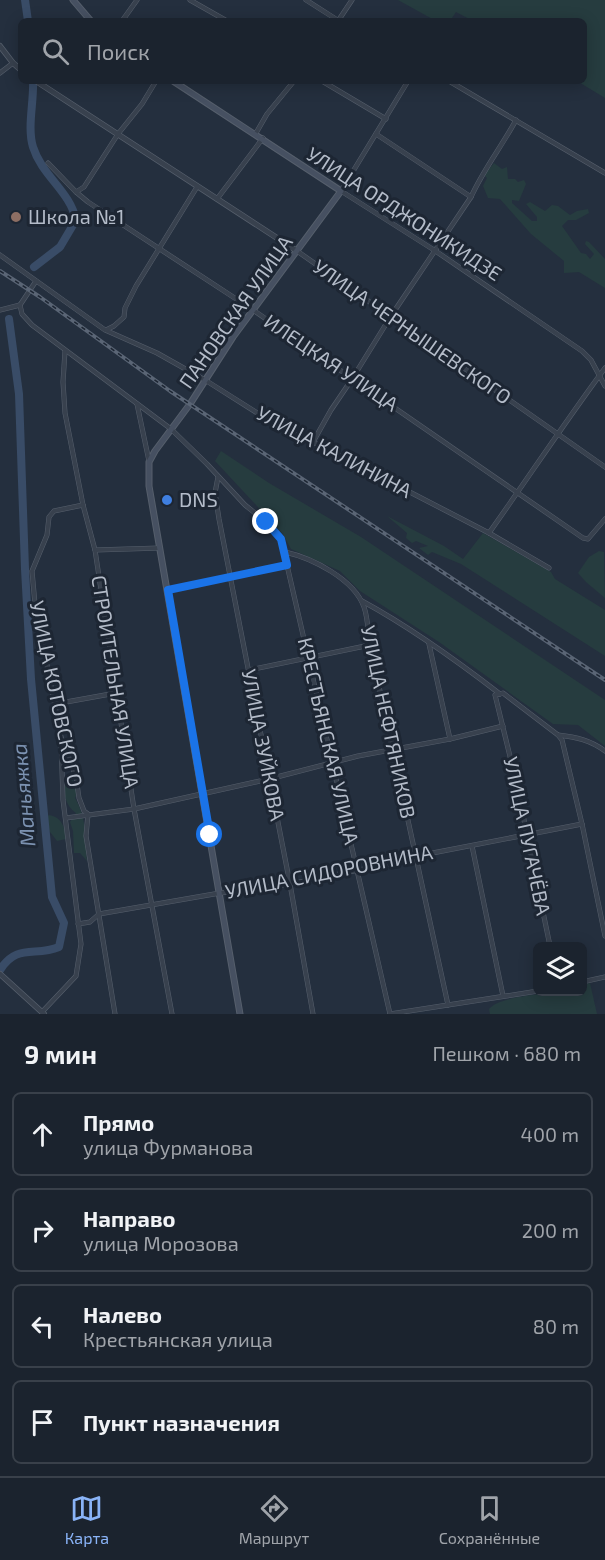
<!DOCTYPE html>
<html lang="ru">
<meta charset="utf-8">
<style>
body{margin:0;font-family:"Exo 2",sans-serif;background:#242b36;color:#f1f3f6}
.controls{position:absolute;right:18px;bottom:18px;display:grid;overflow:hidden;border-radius:9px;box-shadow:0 3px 15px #0003}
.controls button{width:54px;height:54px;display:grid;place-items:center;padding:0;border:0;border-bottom:2px solid #39404a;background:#1b232e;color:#f1f3f6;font:30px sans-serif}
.stop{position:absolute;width:18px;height:18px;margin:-14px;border:4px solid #1a73e8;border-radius:50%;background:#fff}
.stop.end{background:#1a73e8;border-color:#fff;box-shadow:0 2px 6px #0008}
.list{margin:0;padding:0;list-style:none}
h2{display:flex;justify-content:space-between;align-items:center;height:78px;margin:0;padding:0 24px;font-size:26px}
h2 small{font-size:20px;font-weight:400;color:#a0a4aa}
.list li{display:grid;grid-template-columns:39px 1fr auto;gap:18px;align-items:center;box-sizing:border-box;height:84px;margin:0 12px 12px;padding:0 12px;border:2px solid #39404a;border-radius:9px}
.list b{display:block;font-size:22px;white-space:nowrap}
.list p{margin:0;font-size:20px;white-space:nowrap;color:#a0a4aa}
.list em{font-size:20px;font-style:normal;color:#a0a4aa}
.icon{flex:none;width:33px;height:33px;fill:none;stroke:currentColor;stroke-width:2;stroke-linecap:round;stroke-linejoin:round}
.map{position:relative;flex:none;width:605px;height:1014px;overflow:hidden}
.search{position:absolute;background:#1b232e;box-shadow:0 3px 15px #0003;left:18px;right:18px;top:18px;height:66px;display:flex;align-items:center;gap:15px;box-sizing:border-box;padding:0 21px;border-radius:9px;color:#a0a4aa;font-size:22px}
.sheet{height:462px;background:#1b232e}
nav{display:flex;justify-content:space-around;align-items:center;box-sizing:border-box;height:84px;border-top:2px solid #39404a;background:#1b232e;font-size:16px;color:#a0a4aa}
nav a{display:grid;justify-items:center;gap:3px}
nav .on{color:#8ab4f8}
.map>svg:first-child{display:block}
</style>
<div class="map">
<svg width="605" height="1014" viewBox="0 0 605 1014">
<rect width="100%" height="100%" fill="#242f3e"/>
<g fill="#263c3f">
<path d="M398,0H605V98L577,81H584V21H473L456,12L450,21H436Z"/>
<path d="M494,163L502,169L507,167L508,179H515L518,182L524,180L526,184L519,201L512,200V203L532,221H537V217L526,204L530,202L545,211L552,205L558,206L570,215L577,211L588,209L589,213L576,220H568L562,226L581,253L586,254L590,259L594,254L585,244L586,241L589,242L605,259V288L579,272L564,273V261L531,234L500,199L488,198L483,186L487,178L484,175Z"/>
<path d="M221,451L269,483L361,537L605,700V746L578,725L553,724L439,642L360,591L340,571L291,549L283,534L215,461Z"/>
<path d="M387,516L444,546L463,559L483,533L551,572L555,579L605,610V656L461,564L432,552L428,555L419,548L428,546L416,541L412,543L406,538L407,533Z"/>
<path d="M599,551L604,552L605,598L586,582L578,573L589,557Z"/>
<path d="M69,776C75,783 80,789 75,798C87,819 85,837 87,861L80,853H74L73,831L70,822L76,813C65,806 63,792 64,779Z"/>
<path d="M49,815C62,817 65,828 66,839L57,841L47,828L46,818Z"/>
<path d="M590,983L597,1014H490L489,1009C501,994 564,992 582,992L583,985Z"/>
</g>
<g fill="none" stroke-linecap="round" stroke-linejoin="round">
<g stroke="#394c67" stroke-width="8">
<path d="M25,0L28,21"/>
<path d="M33,81C34,102 27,127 33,147C42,176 70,191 76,220L60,247L34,267"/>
<path d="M0,970C17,943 35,957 59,947L64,923L52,897L31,679L25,569L19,394L9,319"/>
</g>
<defs>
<g id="minor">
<path d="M190,0L227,21"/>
<path d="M306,0L339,21"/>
<path d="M122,21L137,0"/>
<path d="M338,21L352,0"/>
<path d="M0,73L13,63"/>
<path d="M322,81L386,119"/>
<path d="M408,81L341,191L434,250L582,351L591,360L605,386"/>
<path d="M449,81L605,173"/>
<path d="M256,133L267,114L294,81"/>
<path d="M376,134L471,197"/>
<path d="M48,163L76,192L88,202L253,310L583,538L588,539L605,519"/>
<path d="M76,192L84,187L118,134L142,104L156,81"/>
<path d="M217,199L263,138"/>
<path d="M297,251L605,467"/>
<path d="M0,255L105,330L157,353L205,380L281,428L313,442L489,533L549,568"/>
<path d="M36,281L20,305L22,314L32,325L171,429L207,464L245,505L266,522L281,539L390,1014"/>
<path d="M0,310L20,305"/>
<path d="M106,330L114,326L124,317L125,308L136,286L197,187"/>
<path d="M65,351L63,382L65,413L83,505L95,550L134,809L172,1014"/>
<path d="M137,404L149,461"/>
<path d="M313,442L331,410L352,379L391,316L471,197C483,170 502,146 516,120"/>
<path d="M218,477L215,493L219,519L290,884L313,1014"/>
<path d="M83,505L54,511L49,517L47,535L32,571L35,604L61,737L76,777L79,798L84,811L88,814L86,836L115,1014"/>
<path d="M489,533C528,478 565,422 605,368"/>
<path d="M95,550L160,548"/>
<path d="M285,552C312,558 354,579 364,607C368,618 368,633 370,645L448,1005"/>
<path d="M168,590L287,565"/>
<path d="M362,601C410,627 456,660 500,694L503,693L558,735L562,740L582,824L605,936"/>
<path d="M429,644L450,739"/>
<path d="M249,670L370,645"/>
<path d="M500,694L495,695L496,699L516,781L550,946"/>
<path d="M55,704L116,693"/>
<path d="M558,735C576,737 590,740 605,751"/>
<path d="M66,818L134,809L269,779L358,756L450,739L503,726"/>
<path d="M472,846L503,996"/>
<path d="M78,924L90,922L99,914L220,893L290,884L388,864L417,856L582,824"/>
<path d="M582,982L605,977"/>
<path d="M42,1012L76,976L81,944L63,800L61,740"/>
<path d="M390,1014L538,991"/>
</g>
<g id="tertiary">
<path d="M0,46L13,63L21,70"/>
<path d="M36,81L297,251"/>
<path d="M0,974L44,1014"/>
</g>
<g id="secondary">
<path d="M73,0L91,21"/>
<path d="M173,81L341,191L233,337L190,404L155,451L149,462V486L240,1014"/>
</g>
</defs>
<use href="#minor" stroke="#565f6c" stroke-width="5"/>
<use href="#tertiary" stroke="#565f6c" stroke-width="6"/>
<use href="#secondary" stroke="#565f6c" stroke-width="7"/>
<use href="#minor" stroke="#38414e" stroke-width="4"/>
<use href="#tertiary" stroke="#38414e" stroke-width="4.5"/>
<use href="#secondary" stroke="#465061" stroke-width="5"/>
<defs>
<path id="rail" d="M0,271L40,297L170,391L605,680"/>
</defs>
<use href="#rail" stroke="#5a6575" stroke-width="4"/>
<use href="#rail" stroke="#1d2633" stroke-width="1.5" stroke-dasharray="4.5" stroke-linecap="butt"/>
</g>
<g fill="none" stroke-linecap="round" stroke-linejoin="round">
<path stroke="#1a73e8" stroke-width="8" d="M210,835L168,590L287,565L281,539L266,522"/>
</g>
<circle fill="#8d6e63" stroke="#1d2633" stroke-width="2" cx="16" cy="217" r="6"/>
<circle fill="#3f7fe0" stroke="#1d2633" stroke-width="2" cx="167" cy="500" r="6"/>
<g text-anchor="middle" stroke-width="6" stroke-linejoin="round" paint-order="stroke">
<g font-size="20" fill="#b4bcc9" stroke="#1d2633">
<text transform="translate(404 214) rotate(33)" y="7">УЛИЦА ОРДЖОНИКИДЗЕ</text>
<text transform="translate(236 312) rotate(-55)" y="7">ПАНОВСКАЯ УЛИЦА</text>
<text transform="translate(412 332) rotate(35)" y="7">УЛИЦА ЧЕРНЫШЕВСКОГО</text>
<text transform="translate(331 363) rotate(34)" y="7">ИЛЕЦКАЯ УЛИЦА</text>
<text transform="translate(334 452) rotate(28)" y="7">УЛИЦА КАЛИНИНА</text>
<text transform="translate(115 682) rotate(81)" y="7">СТРОИТЕЛЬНАЯ УЛИЦА</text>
<text transform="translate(56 694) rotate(78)" y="7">УЛИЦА КОТОВСКОГО</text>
<text transform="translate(388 722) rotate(78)" y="7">УЛИЦА НЕФТЯНИКОВ</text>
<text transform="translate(328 741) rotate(77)" y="7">КРЕСТЬЯНСКАЯ УЛИЦА</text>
<text transform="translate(263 745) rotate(79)" y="7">УЛИЦА ЗУЙКОВА</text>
<text transform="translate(527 836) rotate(78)" y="7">УЛИЦА ПУГАЧЁВА</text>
<text transform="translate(329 872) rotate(-11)" y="7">УЛИЦА СИДОРОВНИНА</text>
</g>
<g font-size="20" fill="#b4bcc9" stroke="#1d2633" text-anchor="start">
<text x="28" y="224">Школа №1</text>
<text x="179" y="507">DNS</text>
</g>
<g font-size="21" font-style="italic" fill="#7c92b1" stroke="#1d2633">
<text transform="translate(24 795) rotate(-95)" y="7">Маньяжка</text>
</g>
</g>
</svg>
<div class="controls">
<button><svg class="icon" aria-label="layers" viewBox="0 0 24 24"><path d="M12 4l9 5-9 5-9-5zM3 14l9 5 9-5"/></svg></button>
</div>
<div class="stop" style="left:210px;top:835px"></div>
<div class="stop end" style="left:266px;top:522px"></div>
<div class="search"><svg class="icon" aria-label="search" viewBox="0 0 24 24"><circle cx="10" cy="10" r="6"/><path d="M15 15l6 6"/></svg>Поиск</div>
</div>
<section class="sheet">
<h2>9 мин<small>Пешком · 680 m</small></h2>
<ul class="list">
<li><svg class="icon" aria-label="ahead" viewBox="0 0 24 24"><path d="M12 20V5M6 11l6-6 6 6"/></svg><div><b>Прямо</b><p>улица Фурманова</p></div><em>400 m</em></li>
<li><svg class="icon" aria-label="right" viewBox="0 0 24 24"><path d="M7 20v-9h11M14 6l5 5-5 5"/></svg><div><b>Направо</b><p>улица Морозова</p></div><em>200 m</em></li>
<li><svg class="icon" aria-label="left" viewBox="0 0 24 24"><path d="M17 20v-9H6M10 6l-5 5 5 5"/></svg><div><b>Налево</b><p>Крестьянская улица</p></div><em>80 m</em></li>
<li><svg class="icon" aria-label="arrive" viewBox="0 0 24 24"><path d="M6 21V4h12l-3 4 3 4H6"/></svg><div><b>Пункт назначения</b></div></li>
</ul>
</section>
<nav>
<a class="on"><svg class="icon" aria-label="map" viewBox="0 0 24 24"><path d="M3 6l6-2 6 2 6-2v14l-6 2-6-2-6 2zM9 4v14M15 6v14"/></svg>Карта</a>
<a><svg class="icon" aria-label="directions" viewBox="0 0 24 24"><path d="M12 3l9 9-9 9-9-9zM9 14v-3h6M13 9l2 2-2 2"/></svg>Маршрут</a>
<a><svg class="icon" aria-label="saved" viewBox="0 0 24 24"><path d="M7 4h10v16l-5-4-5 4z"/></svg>Сохранённые</a>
</nav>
